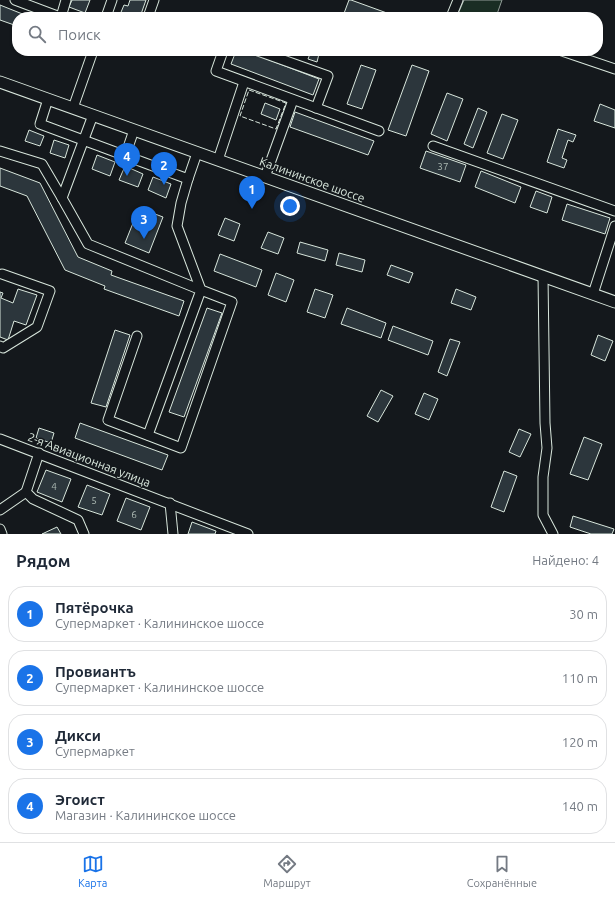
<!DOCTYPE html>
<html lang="ru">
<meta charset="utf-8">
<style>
body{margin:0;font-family:Ubuntu,sans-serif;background:#f2f2f3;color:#1f2937}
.you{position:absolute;left:290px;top:206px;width:14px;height:14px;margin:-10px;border:3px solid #fff;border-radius:50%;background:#1a73e8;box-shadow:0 0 0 6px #1a73e833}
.badge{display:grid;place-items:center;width:26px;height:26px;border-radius:50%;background:#1a73e8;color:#fff;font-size:13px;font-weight:700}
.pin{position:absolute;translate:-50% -33px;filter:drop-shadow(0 1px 2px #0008)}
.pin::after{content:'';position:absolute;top:21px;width:14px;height:12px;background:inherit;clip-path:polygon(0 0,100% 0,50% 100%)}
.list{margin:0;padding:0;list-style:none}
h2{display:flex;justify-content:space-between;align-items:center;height:52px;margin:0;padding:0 16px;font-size:17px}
h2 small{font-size:13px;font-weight:400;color:#747a83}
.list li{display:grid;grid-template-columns:26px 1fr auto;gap:12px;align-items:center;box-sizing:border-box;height:56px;margin:0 8px 8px;padding:0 8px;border:1px solid #e0e1e3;border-radius:16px}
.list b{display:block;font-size:15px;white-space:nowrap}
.list p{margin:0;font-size:13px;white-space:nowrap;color:#747a83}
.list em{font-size:13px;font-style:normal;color:#747a83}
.icon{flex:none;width:22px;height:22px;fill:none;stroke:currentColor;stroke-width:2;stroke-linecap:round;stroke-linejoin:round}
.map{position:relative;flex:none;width:615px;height:534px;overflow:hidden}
.search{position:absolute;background:#fff;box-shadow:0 1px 3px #0004;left:12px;right:12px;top:12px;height:44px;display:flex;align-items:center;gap:10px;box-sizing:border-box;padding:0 14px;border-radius:16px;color:#747a83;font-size:15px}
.sheet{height:308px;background:#fff}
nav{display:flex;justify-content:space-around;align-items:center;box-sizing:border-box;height:56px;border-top:1px solid #e0e1e3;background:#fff;font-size:11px;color:#747a83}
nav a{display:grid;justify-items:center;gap:2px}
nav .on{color:#1a73e8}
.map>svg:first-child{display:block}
</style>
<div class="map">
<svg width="615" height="534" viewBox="0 0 615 534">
<rect width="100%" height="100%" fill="#14181c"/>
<path fill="#1a2d24" stroke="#939e99" d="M464,0H502L496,17H465L458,14Z"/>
<g fill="#2c363c" stroke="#d8e6dc">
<path d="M72,0H90L85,13L69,7Z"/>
<path d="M130,0H146L140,17H119L124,5L128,6Z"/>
<path d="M349,0H351L398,17H346L343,16Z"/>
<path d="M0,5L25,15L24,17H17V26L0,20Z"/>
<path d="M236,51H246L319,79L313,95L231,64Z"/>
<path d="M311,51L319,54L317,62L308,59Z"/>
<path d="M361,65L376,70L362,109L347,104Z"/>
<path d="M412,65L429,71L406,136L388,130Z"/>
<path d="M447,93L463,99L447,141L431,134Z"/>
<path d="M265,103L280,109L276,120L261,114Z"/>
<path d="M600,104L615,110V128L594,121Z"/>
<path d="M478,108L487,112L473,148L464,144Z"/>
<path d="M295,112L374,141L368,155L290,127Z"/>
<path d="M502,114L518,120L503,159L487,153Z"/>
<path d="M558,129L576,135L573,142L568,140L562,158L567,160L564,168L547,162Z"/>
<path d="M29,130L44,136L40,146L25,141Z"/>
<path d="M54,140L69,145L65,158L50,153Z"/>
<path d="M426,151L466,165L460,182L420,168Z"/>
<path d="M97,155L115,162L110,176L92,169Z"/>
<path d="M125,166L143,174L138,187L119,180Z"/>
<path d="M0,168L40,183L78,257L112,271L111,275L184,301L179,316L104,289L105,286L65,270L27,196L0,186Z"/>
<path d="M481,171L521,187L515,203L475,187Z"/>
<path d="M153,177L171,184L166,198L148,190Z"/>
<path d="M536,191L552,197L547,213L530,207Z"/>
<path d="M567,204L610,218L605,234L562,220Z"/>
<path d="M139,208L163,217L149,253L125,243Z"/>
<path d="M225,218L240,224L234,241L218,235Z"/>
<path d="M268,232L284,238L278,254L261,248Z"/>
<path d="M300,242L328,250L325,261L297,253Z"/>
<path d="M339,253L365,260L362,272L336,265Z"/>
<path d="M220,254L262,270L256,287L214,271Z"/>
<path d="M391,265L413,273L409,283L387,275Z"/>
<path d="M276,273L294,280L286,302L268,295Z"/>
<path d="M18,289L37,295L26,325L14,321L8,340L0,337V292L3,293L1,298L13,303Z"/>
<path d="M315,289L333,295L325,318L307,312Z"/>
<path d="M456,289L476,297L471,310L451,303Z"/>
<path d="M207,308L222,313L184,417L169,412Z"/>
<path d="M347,308L386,323L381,338L341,324Z"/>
<path d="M393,326L433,341L428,355L388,340Z"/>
<path d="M115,330L130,335L106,407L91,403Z"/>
<path d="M598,335L613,341L605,361L591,355Z"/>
<path d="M450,339L460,342L447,376L438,372Z"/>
<path d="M381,390L393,396L378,422L367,416Z"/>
<path d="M424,393L438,399L429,420L415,414Z"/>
<path d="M80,423L168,455L162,470L75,438Z"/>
<path d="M39,428L54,433L51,443L36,438Z"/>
<path d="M519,429L531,434L520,457L509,452Z"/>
<path d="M584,437L602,444L588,480L570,474Z"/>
<path d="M46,470L71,479L62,502L37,492Z"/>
<path d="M504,471L517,476L504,512L491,507Z"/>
<path d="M87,485L110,494L102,515L78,507Z"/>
<path d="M126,498L150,507L141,530L117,521Z"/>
<path d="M573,516L614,529L612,534H591L570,527Z"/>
<path d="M192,522L216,531L215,534H188Z"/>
<path d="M57,527L61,534H42Z"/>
</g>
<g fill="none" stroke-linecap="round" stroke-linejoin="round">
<defs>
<g id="minor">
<path d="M15,0L60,17"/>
<path d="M61,17L66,0"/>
<path d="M106,17L112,0"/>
<path d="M148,17L154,0"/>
<path d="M451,17L458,0"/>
<path d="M223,51L216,71L379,131"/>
<path d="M258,51L328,76L316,108"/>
<path d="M562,51L615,69"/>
<path d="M48,99L40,124L188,179L197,153"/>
<path d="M73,108L93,51"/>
<path d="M93,115L62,198L88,244L201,290L148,435"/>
<path d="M433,146L615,211"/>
<path d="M0,151L42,164L62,198"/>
<path d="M125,156L134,130"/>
<path d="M218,160L244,82"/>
<path d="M265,177L293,100"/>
<path d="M543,276L545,423L547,448L543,477V515L553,534"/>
<path d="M593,294L615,226"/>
<path d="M137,336L108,420L181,448L232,302L201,290L177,226L181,203L188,179"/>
<path d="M0,346L3,348L37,327L50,291L2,274"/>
<path d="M0,439L248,534"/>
<path d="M39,453L26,492L33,499L78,520L84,534"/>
<path d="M170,503L173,534"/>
<path d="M0,510L26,492"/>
<path d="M0,529L2,534"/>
</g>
<path id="major" d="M0,82L615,302"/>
</defs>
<use href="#minor" stroke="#d8e6dc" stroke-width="11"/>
<use href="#major" stroke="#d8e6dc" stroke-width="13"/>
<use href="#minor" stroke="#14181c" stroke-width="9"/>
<use href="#major" stroke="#14181c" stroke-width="11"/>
<path stroke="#d8e6dc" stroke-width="1" stroke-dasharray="5 2" stroke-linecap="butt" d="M249,90L286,103L276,129L240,116Z"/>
</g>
<g text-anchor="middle" stroke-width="3" stroke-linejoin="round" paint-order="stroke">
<g font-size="10" fill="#adbab4">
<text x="443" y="170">37</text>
<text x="54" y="490">4</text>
<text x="94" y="504">5</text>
<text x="134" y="518">6</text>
</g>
<g font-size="12" fill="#d8e6dc" stroke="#14181c">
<text transform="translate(312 180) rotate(20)" y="4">Калининское шоссе</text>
<text transform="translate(89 460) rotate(21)" y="4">2-я Авиационная улица</text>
</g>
</g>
</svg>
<div class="you"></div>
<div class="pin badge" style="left:252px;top:209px">1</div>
<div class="pin badge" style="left:164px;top:185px">2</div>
<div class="pin badge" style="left:144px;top:239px">3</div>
<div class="pin badge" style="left:127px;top:176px">4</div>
<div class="search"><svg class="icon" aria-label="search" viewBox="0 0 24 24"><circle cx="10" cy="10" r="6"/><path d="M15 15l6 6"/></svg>Поиск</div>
</div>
<section class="sheet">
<h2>Рядом<small>Найдено: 4</small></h2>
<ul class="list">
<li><span class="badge">1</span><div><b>Пятёрочка</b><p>Супермаркет · Калининское шоссе</p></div><em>30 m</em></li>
<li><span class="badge">2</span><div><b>Провиантъ</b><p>Супермаркет · Калининское шоссе</p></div><em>110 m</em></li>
<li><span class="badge">3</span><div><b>Дикси</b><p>Супермаркет</p></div><em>120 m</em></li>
<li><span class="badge">4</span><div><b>Эгоист</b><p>Магазин · Калининское шоссе</p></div><em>140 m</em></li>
</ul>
</section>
<nav>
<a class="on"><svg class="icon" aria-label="map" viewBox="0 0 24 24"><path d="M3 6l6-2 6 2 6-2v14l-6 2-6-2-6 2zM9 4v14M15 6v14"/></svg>Карта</a>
<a><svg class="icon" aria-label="directions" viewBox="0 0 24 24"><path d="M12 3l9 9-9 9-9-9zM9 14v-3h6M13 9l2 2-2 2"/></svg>Маршрут</a>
<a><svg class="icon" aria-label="saved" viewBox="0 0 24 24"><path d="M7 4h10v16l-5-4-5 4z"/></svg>Сохранённые</a>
</nav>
